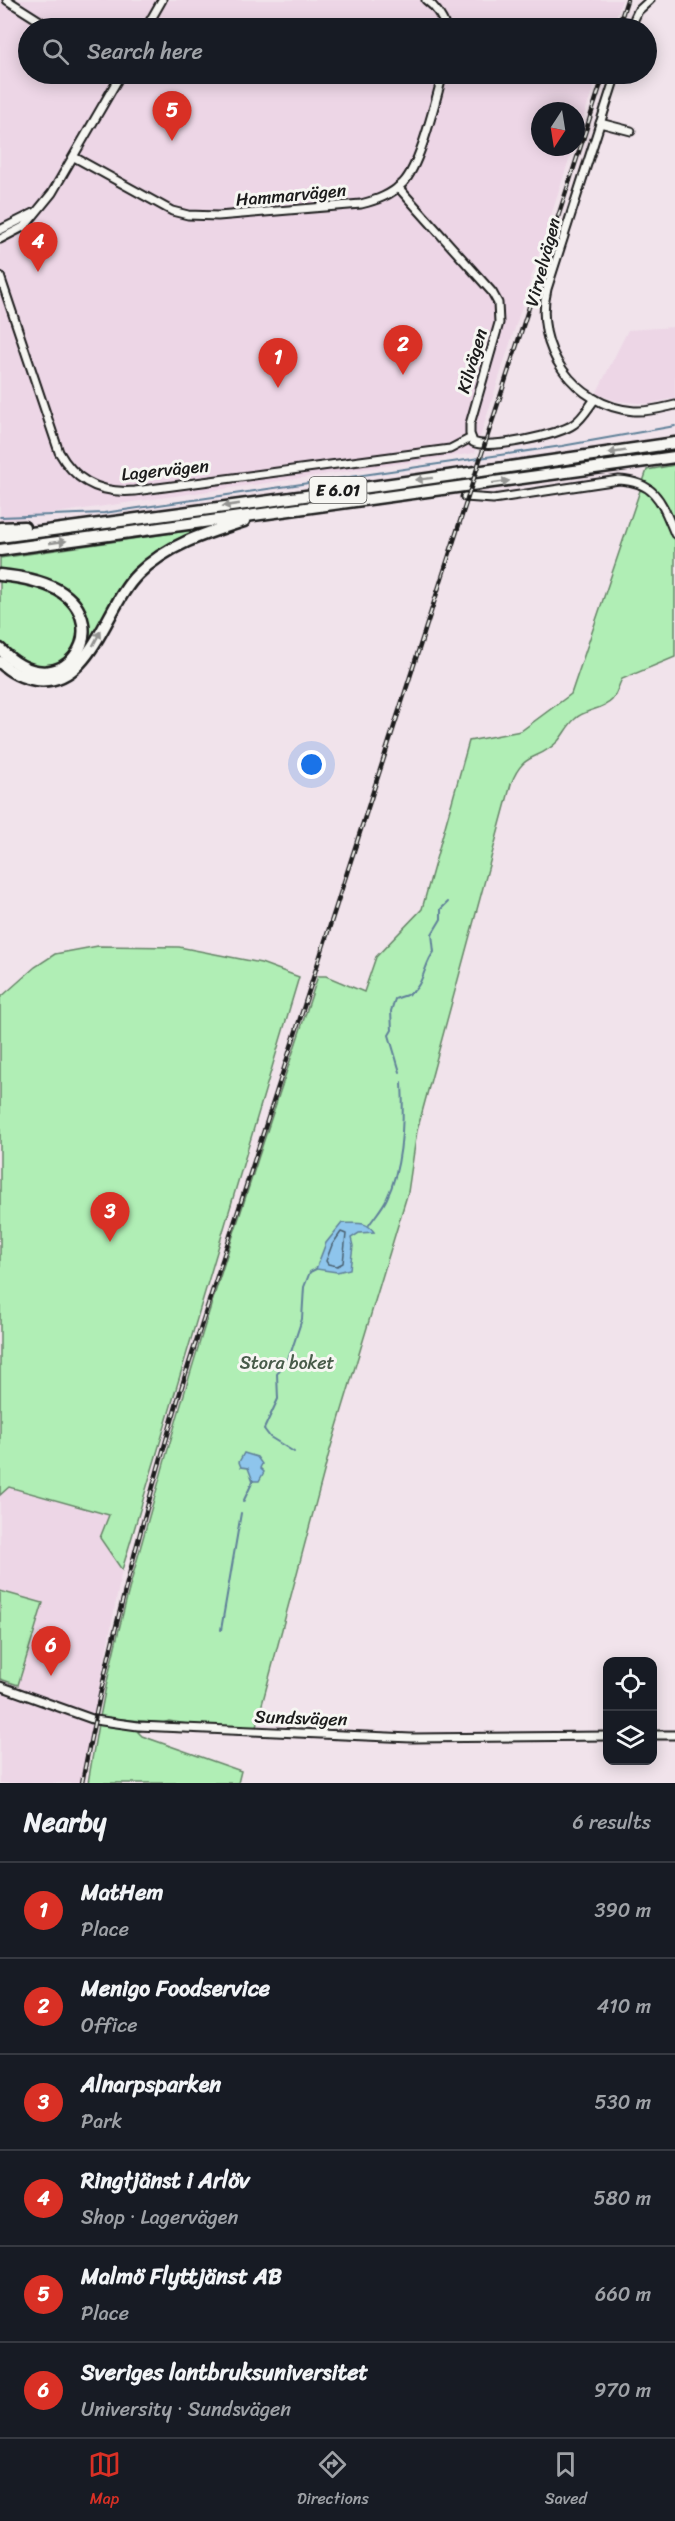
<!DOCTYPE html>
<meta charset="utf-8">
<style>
body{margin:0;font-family:Sriracha,sans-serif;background:#242831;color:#f1f3f6}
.controls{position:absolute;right:18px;bottom:18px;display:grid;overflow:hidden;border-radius:12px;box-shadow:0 3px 15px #0003}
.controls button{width:54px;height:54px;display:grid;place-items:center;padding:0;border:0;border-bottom:2px solid #363941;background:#171b24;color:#f1f3f6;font:30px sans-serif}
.compass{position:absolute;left:531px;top:102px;width:54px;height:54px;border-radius:50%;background:#171b24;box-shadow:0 3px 15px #0003;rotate:192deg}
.you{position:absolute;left:312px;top:765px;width:21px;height:21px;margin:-15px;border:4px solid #fff;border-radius:50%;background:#1a73e8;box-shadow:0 0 0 9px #1a73e833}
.badge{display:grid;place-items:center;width:39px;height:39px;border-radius:50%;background:#d93025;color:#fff;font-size:20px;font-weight:700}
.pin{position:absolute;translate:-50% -50px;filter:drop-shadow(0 2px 3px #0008)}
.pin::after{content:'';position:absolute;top:32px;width:21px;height:18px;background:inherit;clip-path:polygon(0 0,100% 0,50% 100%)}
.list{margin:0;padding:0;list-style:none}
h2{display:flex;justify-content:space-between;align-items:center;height:78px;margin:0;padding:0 24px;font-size:26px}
h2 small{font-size:20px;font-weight:400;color:#9ea1a6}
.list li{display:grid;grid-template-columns:39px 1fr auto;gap:18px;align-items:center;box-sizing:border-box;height:96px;padding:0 24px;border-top:2px solid #363941}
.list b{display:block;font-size:22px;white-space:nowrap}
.list p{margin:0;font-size:20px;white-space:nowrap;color:#9ea1a6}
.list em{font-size:20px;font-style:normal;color:#9ea1a6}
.icon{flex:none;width:33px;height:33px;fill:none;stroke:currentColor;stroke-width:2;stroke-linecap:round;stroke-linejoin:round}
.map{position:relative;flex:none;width:675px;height:1783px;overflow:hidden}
.search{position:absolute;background:#171b24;box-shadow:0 3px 15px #0003;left:18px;right:18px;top:18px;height:66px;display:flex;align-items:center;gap:15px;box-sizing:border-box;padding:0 21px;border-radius:33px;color:#9ea1a6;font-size:22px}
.sheet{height:654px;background:#171b24}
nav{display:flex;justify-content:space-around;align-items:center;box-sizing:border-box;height:84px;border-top:2px solid #363941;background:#171b24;font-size:16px;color:#9ea1a6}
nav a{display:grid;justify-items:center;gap:3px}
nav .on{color:#d93025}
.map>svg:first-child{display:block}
</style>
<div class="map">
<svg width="675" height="1783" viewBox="0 0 675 1783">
<rect width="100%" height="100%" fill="#f1e3eb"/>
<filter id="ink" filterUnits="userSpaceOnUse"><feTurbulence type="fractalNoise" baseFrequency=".0167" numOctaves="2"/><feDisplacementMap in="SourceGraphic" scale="12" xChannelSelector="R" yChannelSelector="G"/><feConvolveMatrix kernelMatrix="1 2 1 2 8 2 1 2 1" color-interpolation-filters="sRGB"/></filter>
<g filter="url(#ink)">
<g fill="#edd6e6">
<path d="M0,0H622L612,28H28V74H598L576,139V111H540V147H573L475,453L0,521Z"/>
<path d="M675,327V398L649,404L617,401L596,394L628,330Z"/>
<path d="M8,1487L109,1515L100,1538L122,1570L81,1783H0V1495Z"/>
</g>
<g fill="#b0eeb5" stroke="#668568" stroke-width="1.5">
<path d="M675,446V450L644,455L0,547V543Z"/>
<path d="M675,465V657L622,679C618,686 617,694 612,700C603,710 585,709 575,719C568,725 564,734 558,741C538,762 524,750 511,784L417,1131L408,1192L329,1453L256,1727L193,1725L169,1721L163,1723L100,1717C114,1641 135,1566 156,1492C204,1318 262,1147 318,976H326L364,992L376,957L422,909L469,741L521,731L571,694L647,470Z"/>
<path d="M201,529L202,531L134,572L116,595L77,665L84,647L74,598L0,571V558Z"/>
<path d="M0,578C22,583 47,585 65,601C94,625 68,681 31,666C20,661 9,651 0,644Z"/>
<path d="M98,946L179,947L261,963L299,977L122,1570L100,1538L109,1515L9,1487L0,1495V998L35,967L55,954Z"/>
<path d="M0,1591L43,1603L18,1685L0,1679Z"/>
<path d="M98,1724L143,1730L138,1732L142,1736L241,1771L238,1783H88Z"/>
</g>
<g fill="#8ec5ec" stroke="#608199" stroke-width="1.5">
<path d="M342,1223C355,1224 366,1220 374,1232L359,1233L351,1238L353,1246L350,1269L337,1272L316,1269L326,1243Z"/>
<path d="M244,1453L257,1457L262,1464L260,1468L264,1472L259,1481H253L248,1468L241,1467L239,1462Z"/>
</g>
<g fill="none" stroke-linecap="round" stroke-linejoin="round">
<path stroke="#4a606f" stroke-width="1.5" d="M341,1232L346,1234L343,1263L337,1266L328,1264L326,1261L332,1245Z"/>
<g stroke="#608199" stroke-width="2">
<path d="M0,517L104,513L562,446L675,426"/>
<path d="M400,1072L389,1035L392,1030L391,1011L395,999C400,997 405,996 409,994C424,987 424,963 434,952L432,934L441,919V909L448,902"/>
<path d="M369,1225C375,1216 383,1207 387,1198C403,1165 404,1117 402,1082"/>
<path d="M294,1452L270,1437L264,1429L278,1399L277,1374L291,1352L302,1319L304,1287L310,1272L316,1269"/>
<path d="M243,1502L253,1481"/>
<path d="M221,1630L241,1513"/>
</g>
<defs>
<g id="minor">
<path d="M7,0L51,28"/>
<path d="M426,0C436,7 442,17 446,28"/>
<path d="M146,28L162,0"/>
<path d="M630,28L638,11L650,0"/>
<path d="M616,74L547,289C533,347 574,406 634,411C648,412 662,408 675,405"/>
<path d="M600,123L631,131"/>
<path d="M74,157L172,211L188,215L218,216L361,204C377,200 391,195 403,183C421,164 435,101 443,74"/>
<path d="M398,187L492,292L498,303L499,323L470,424V434L473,442C489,450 559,435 574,424C583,418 588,408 595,399"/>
<path d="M0,230L34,213"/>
<path d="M0,239L25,226L52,193L121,74"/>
<path d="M0,276L59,452C75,481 101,494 135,491L450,449L471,438"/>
<path d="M465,497L493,499L619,480C657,482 662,504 675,534"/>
<path d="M0,1686L95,1720L138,1726L411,1738L608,1736"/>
<path d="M652,1735H675"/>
</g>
<g id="highway">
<path d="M0,528L24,527"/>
<path d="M0,537C225,508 450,476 675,443"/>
<path d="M0,550L675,457"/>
<path d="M0,575C19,577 40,580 58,590C118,625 61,713 0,649"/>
<path d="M0,662C10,672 23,678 36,680C92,687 105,606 138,574C167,545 206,533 244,521"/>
</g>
</defs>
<use href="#minor" stroke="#1c1c1c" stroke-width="11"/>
<use href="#highway" stroke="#1c1c1c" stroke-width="15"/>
<use href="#minor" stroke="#f6f6f2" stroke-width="7"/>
<use href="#highway" stroke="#f6f6f2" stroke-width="10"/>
<defs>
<g id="rail">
<path d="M618,28L627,0"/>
<path d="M82,1783C108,1645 145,1510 185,1376L604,74"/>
</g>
</defs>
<use href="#rail" stroke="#1c1c1c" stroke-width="4.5"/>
<use href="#rail" stroke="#f6f6f2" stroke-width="2" stroke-dasharray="7" stroke-linecap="butt"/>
</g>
<defs><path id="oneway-solid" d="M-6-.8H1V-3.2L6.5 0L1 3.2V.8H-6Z" transform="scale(1.5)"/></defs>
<g fill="#949492">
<use href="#oneway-solid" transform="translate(617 452) rotate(171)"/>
<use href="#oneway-solid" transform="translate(424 479) rotate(173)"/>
<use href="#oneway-solid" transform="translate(501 482) rotate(-8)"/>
<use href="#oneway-solid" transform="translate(231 505) rotate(172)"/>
<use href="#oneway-solid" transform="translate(58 542) rotate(-8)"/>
<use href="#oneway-solid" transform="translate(97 638) rotate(-62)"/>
</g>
</g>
<g text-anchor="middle" stroke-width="6" stroke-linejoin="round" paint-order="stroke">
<rect fill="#f6f6f2" stroke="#5d5d5c" stroke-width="1.5" x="309.5" y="477" width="57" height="26" rx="4.5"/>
<g font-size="16" font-weight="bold" fill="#1c1c1c">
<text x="338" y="496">E 6.01</text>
</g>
<g font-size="18" fill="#1c1c1c" stroke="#f6f6f2">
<text transform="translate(291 195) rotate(-5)" y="6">Hammarvägen</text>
<text transform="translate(543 262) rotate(-75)" y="6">Virvelvägen</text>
<text transform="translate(472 361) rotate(-74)" y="6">Kilvägen</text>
<text transform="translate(165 470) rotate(-6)" y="6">Lagervägen</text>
<text transform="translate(301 1718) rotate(2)" y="6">Sundsvägen</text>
</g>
<g font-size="18" fill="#485b4a" stroke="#f6f6f2">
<text x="287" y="1369">Stora boket</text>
</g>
</g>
</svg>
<div class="controls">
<button><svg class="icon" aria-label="locate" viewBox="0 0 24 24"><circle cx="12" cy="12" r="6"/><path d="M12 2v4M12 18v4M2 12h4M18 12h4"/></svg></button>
<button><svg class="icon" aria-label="layers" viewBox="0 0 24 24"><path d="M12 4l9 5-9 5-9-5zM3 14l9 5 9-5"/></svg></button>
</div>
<svg class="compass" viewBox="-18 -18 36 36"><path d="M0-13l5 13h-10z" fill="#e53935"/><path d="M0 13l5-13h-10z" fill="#9ea1a6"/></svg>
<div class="you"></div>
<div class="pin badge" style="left:278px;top:388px">1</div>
<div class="pin badge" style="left:403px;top:375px">2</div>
<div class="pin badge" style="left:110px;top:1242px">3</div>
<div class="pin badge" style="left:38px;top:272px">4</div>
<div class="pin badge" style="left:172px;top:141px">5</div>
<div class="pin badge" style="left:51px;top:1676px">6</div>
<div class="search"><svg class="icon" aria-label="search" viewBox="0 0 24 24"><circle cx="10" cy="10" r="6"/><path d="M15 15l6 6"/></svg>Search here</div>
</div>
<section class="sheet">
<h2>Nearby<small>6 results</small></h2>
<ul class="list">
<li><span class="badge">1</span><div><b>MatHem</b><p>Place</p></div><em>390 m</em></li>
<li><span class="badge">2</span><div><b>Menigo Foodservice</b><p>Office</p></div><em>410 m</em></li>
<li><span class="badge">3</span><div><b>Alnarpsparken</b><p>Park</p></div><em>530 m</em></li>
<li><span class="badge">4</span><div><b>Ringtjänst i Arlöv</b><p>Shop · Lagervägen</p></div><em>580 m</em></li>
<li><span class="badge">5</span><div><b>Malmö Flyttjänst AB</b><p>Place</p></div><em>660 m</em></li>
<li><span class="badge">6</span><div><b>Sveriges lantbruksuniversitet</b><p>University · Sundsvägen</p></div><em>970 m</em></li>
</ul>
</section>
<nav>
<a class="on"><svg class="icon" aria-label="map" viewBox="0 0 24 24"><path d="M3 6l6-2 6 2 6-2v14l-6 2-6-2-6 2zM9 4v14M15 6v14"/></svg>Map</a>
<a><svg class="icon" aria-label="directions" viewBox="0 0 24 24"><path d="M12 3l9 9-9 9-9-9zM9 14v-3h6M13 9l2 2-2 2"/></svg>Directions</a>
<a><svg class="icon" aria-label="saved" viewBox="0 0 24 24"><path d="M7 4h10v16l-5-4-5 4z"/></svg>Saved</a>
</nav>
